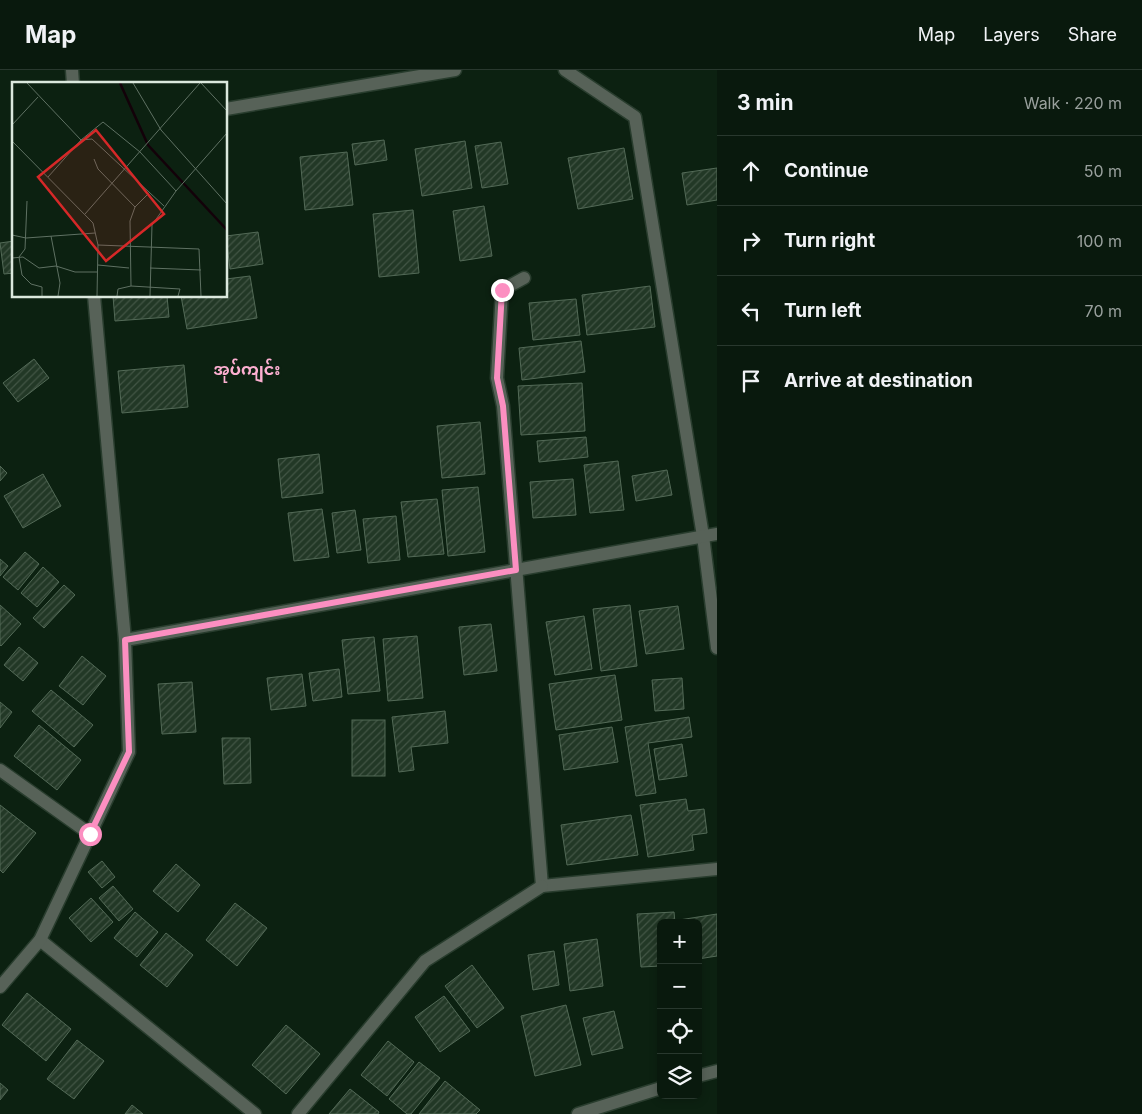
<!DOCTYPE html>
<meta charset="utf-8">
<style>
body{margin:0;font-family:Inter,"Noto Sans Myanmar",sans-serif;background:#17261b;color:#f1f3f6}
.controls{position:absolute;right:15px;bottom:15px;display:grid;overflow:hidden;border-radius:8px;box-shadow:0 2px 8px #0003}
.controls button{width:45px;height:45px;display:grid;place-items:center;padding:0;border:0;border-bottom:1px solid #29382e;background:#09190d;color:#f1f3f6;font:25px sans-serif}
.stop{position:absolute;width:15px;height:15px;margin:-11px;border:4px solid #fc8fc1;border-radius:50%;background:#fff}
.stop.end{background:#fc8fc1;border-color:#fff;box-shadow:0 1px 5px #0008}
.list{margin:0;padding:0;list-style:none}
h2{display:flex;justify-content:space-between;align-items:center;height:65px;margin:0;padding:0 20px;font-size:21px}
h2 small{font-size:16px;font-weight:400;color:#99a09d}
.list li{display:grid;grid-template-columns:32px 1fr auto;gap:15px;align-items:center;box-sizing:border-box;height:70px;padding:0 20px;border-top:1px solid #29382e}
.list b{display:block;font-size:19px;white-space:nowrap}
.list em{font-size:16px;font-style:normal;color:#99a09d}
.icon{flex:none;width:28px;height:28px;fill:none;stroke:currentColor;stroke-width:2;stroke-linecap:round;stroke-linejoin:round}
.map{position:relative;flex:none;width:717px;height:1044px;overflow:hidden}
header{display:flex;align-items:center;gap:30px;box-sizing:border-box;height:70px;padding:0 25px;background:#09190d;border-bottom:1px solid #29382e}
header strong{font-size:24px}
nav{display:flex;gap:28px;margin-inline-start:auto;font-size:18px}
main{display:flex}
aside{flex:1;background:#09190d}
.map>svg:first-child{display:block}
</style>
<header>
<strong>Map</strong>
<nav><a>Map</a><a>Layers</a><a>Share</a></nav>
</header>
<main>
<div class="map">
<svg width="717" height="1044" viewBox="0 0 717 1044">
<defs>
<pattern id="building-hatch" width="6" height="6" patternUnits="userSpaceOnUse" patternTransform="scale(1.25)"><rect width="6" height="6" fill="#223826"/><path d="M-1 1l2-2M0 6l6-6M5 7l2-2" fill="none" stroke="#425545"/></pattern>
</defs>
<rect width="100%" height="100%" fill="#0c2111"/>
<g fill="url(#building-hatch)" stroke="#536a57">
<path d="M384,70L387,90L355,95L352,74Z"/>
<path d="M465,71L472,118L422,126L415,79Z"/>
<path d="M501,72L508,114L482,118L475,76Z"/>
<path d="M624,78L633,129L578,139L568,88Z"/>
<path d="M347,82L353,135L305,140L300,87Z"/>
<path d="M717,98V130L687,135L682,103Z"/>
<path d="M484,136L492,186L460,191L453,141Z"/>
<path d="M413,140L419,203L379,207L373,144Z"/>
<path d="M258,162L263,194L230,199L226,166Z"/>
<path d="M14,171V203L4,204L0,173Z"/>
<path d="M250,206L257,248L187,259L181,226H226V209Z"/>
<path d="M650,216L655,257L587,265L582,225Z"/>
<path d="M113,226H167L169,247L115,251Z"/>
<path d="M576,229L580,265L533,270L529,233Z"/>
<path d="M581,271L585,302L522,310L519,278Z"/>
<path d="M34,289L49,308L18,332L3,313Z"/>
<path d="M184,295L188,337L122,343L118,301Z"/>
<path d="M582,313L585,361L521,365L518,316Z"/>
<path d="M480,352L485,404L442,408L437,356Z"/>
<path d="M586,367L588,387L539,392L537,371Z"/>
<path d="M319,384L323,423L282,428L278,389Z"/>
<path d="M618,391L624,440L590,443L584,395Z"/>
<path d="M0,396L7,403L0,411Z"/>
<path d="M667,400L672,425L636,431L632,406Z"/>
<path d="M43,404L61,436L23,458L4,426Z"/>
<path d="M573,409L576,445L533,448L530,412Z"/>
<path d="M478,417L485,482L448,486L442,420Z"/>
<path d="M437,429L444,484L408,487L401,432Z"/>
<path d="M322,439L329,487L294,491L288,443Z"/>
<path d="M355,440L361,480L337,483L332,443Z"/>
<path d="M396,446L400,490L368,493L363,449Z"/>
<path d="M25,482L39,494L18,520L3,507Z"/>
<path d="M0,489L8,496L0,506Z"/>
<path d="M43,497L59,512L37,537L21,523Z"/>
<path d="M64,515L75,525L44,558L33,548Z"/>
<path d="M0,535L21,554L1,576L0,575Z"/>
<path d="M630,535L637,596L601,601L593,539Z"/>
<path d="M678,536L684,579L646,584L639,541Z"/>
<path d="M584,546L592,599L555,605L546,552Z"/>
<path d="M491,554L497,601L464,605L459,557Z"/>
<path d="M417,566L423,628L388,631L383,569Z"/>
<path d="M374,567L380,621L348,624L342,570Z"/>
<path d="M19,577L38,593L23,611L4,595Z"/>
<path d="M82,586L106,606L83,635L59,616Z"/>
<path d="M339,599L342,627L313,631L309,603Z"/>
<path d="M302,604L306,636L271,640L267,608Z"/>
<path d="M615,605L622,650L556,660L549,614Z"/>
<path d="M682,608L684,639L655,641L652,610Z"/>
<path d="M192,612L196,662L162,664L158,614Z"/>
<path d="M51,620L93,655L74,677L32,641Z"/>
<path d="M0,632L12,642L0,658Z"/>
<path d="M445,641L448,673L411,677L414,700L399,702L392,647Z"/>
<path d="M689,647L692,667L648,673L656,723L636,726L625,657Z"/>
<rect x="352" y="650" width="33" height="56"/>
<path d="M39,655L81,690L57,720L14,686Z"/>
<path d="M612,657L618,692L564,700L559,665Z"/>
<path d="M222,668H250L251,713L224,714Z"/>
<path d="M682,674L687,706L659,710L654,679Z"/>
<path d="M686,729L688,741L704,739L707,763L692,765L694,780L648,787L640,735Z"/>
<path d="M0,735L36,763L3,803L0,800Z"/>
<path d="M631,745L638,785L567,795L561,755Z"/>
<path d="M102,791L115,807L102,818L88,802Z"/>
<path d="M176,794L200,815L178,842L153,821Z"/>
<path d="M113,816L133,839L119,851L99,828Z"/>
<path d="M91,828L113,852L91,872L69,848Z"/>
<path d="M235,833L267,858L237,896L206,870Z"/>
<path d="M135,842L158,862L137,887L114,868Z"/>
<path d="M674,842L675,853H661V896L641,897L637,844Z"/>
<path d="M717,844V886L698,889V853H680L679,850Z"/>
<path d="M166,863L193,885L167,917L140,895Z"/>
<path d="M597,869L603,916L570,921L564,874Z"/>
<path d="M554,881L559,915L533,920L528,885Z"/>
<path d="M472,895L504,938L477,958L445,916Z"/>
<path d="M27,923L71,959L46,991L2,955Z"/>
<path d="M444,926L470,961L440,982L415,947Z"/>
<path d="M566,935L581,995L535,1006L521,946Z"/>
<path d="M614,941L623,978L592,985L583,948Z"/>
<path d="M286,955L320,984L286,1024L252,995Z"/>
<path d="M77,970L104,991L74,1029L47,1009Z"/>
<path d="M388,971L414,992L387,1026L361,1005Z"/>
<path d="M419,992L440,1008L411,1044H407L389,1029Z"/>
<path d="M445,1011L480,1040L476,1044H419Z"/>
<path d="M0,1013L8,1020L0,1030Z"/>
<path d="M350,1019L379,1042L378,1044H329Z"/>
<path d="M132,1035L143,1044H125Z"/>
</g>
<g fill="none" stroke-linecap="round" stroke-linejoin="round">
<defs>
<g id="street">
<path d="M72,0L73,14"/>
<path d="M565,0L635,47L703,466L717,578"/>
<path d="M226,39L455,0"/>
<path d="M524,208L502,220L497,308L503,336L542,816L717,799"/>
<path d="M125,570L717,464"/>
<path d="M0,700L90,764"/>
<path d="M40,870L255,1044"/>
<path d="M0,917L40,870L129,682L125,570L94,226"/>
<path d="M698,1006L717,1001"/>
<path d="M298,1044L425,891L542,816"/>
<path d="M578,1044L661,1018"/>
</g>
</defs>
<use href="#street" stroke="#293d2e" stroke-width="15"/>
<use href="#street" stroke="#576258" stroke-width="12"/>
</g>
<g fill="none" stroke-linecap="round" stroke-linejoin="round">
<path stroke="#fc8fc1" stroke-width="6" d="M90,764L129,682L125,570L516,500L503,336L497,308L502,220"/>
</g>
<g text-anchor="middle" stroke-width="4.5" stroke-linejoin="round" paint-order="stroke">
<g font-size="16" font-weight="bold" fill="#fdafd1" stroke="#0c2111">
<text x="247" y="305">အုပ်ကျင်း</text>
</g>
</g>
<g transform="translate(12 12)">
<rect width="215" height="215" fill="#0c2111"/>
<path fill="none" stroke="#130109" stroke-width="2.5" d="M108,1L136,63L215,148"/>
<path fill="none" stroke="#5f7163" stroke-width="1" d="M15,1L69,58L80,57L152,124M121,1L149,48L215,122M189,1L215,29M0,43L26,15M0,59L81,141L86,163L85,214M82,77L86,87L123,125L138,110M36,95L69,58L91,40L128,70L164,109L140,143L138,214M164,109L215,51M15,119L13,167L7,175L10,193L19,202L30,205V214M73,132L188,1M0,153L14,156L83,151M39,154L48,201L46,214M86,163L187,167L189,214M0,176L11,175L27,186L44,184L63,190H85M86,183L117,186M138,186L189,188M119,204L118,139L123,125M105,214L106,207L119,204L168,207L166,214"/>
<path fill="#d62828" fill-opacity="0.15" stroke="#d62828" stroke-width="2.5" d="M84,48L152,132L94,179L26,95Z"/>
<rect width="215" height="215" fill="none" stroke="#dbe8dd" stroke-width="2.5"/>
</g>
</svg>
<div class="controls">
<button>+</button>
<button>−</button>
<button><svg class="icon" aria-label="locate" viewBox="0 0 24 24"><circle cx="12" cy="12" r="6"/><path d="M12 2v4M12 18v4M2 12h4M18 12h4"/></svg></button>
<button><svg class="icon" aria-label="layers" viewBox="0 0 24 24"><path d="M12 4l9 5-9 5-9-5zM3 14l9 5 9-5"/></svg></button>
</div>
<div class="stop" style="left:90px;top:764px"></div>
<div class="stop end" style="left:502px;top:220px"></div>
</div>
<aside>
<h2>3 min<small>Walk · 220 m</small></h2>
<ul class="list">
<li><svg class="icon" aria-label="ahead" viewBox="0 0 24 24"><path d="M12 20V5M6 11l6-6 6 6"/></svg><div><b>Continue</b></div><em>50 m</em></li>
<li><svg class="icon" aria-label="right" viewBox="0 0 24 24"><path d="M7 20v-9h11M14 6l5 5-5 5"/></svg><div><b>Turn right</b></div><em>100 m</em></li>
<li><svg class="icon" aria-label="left" viewBox="0 0 24 24"><path d="M17 20v-9H6M10 6l-5 5 5 5"/></svg><div><b>Turn left</b></div><em>70 m</em></li>
<li><svg class="icon" aria-label="arrive" viewBox="0 0 24 24"><path d="M6 21V4h12l-3 4 3 4H6"/></svg><div><b>Arrive at destination</b></div></li>
</ul>
</aside>
</main>
